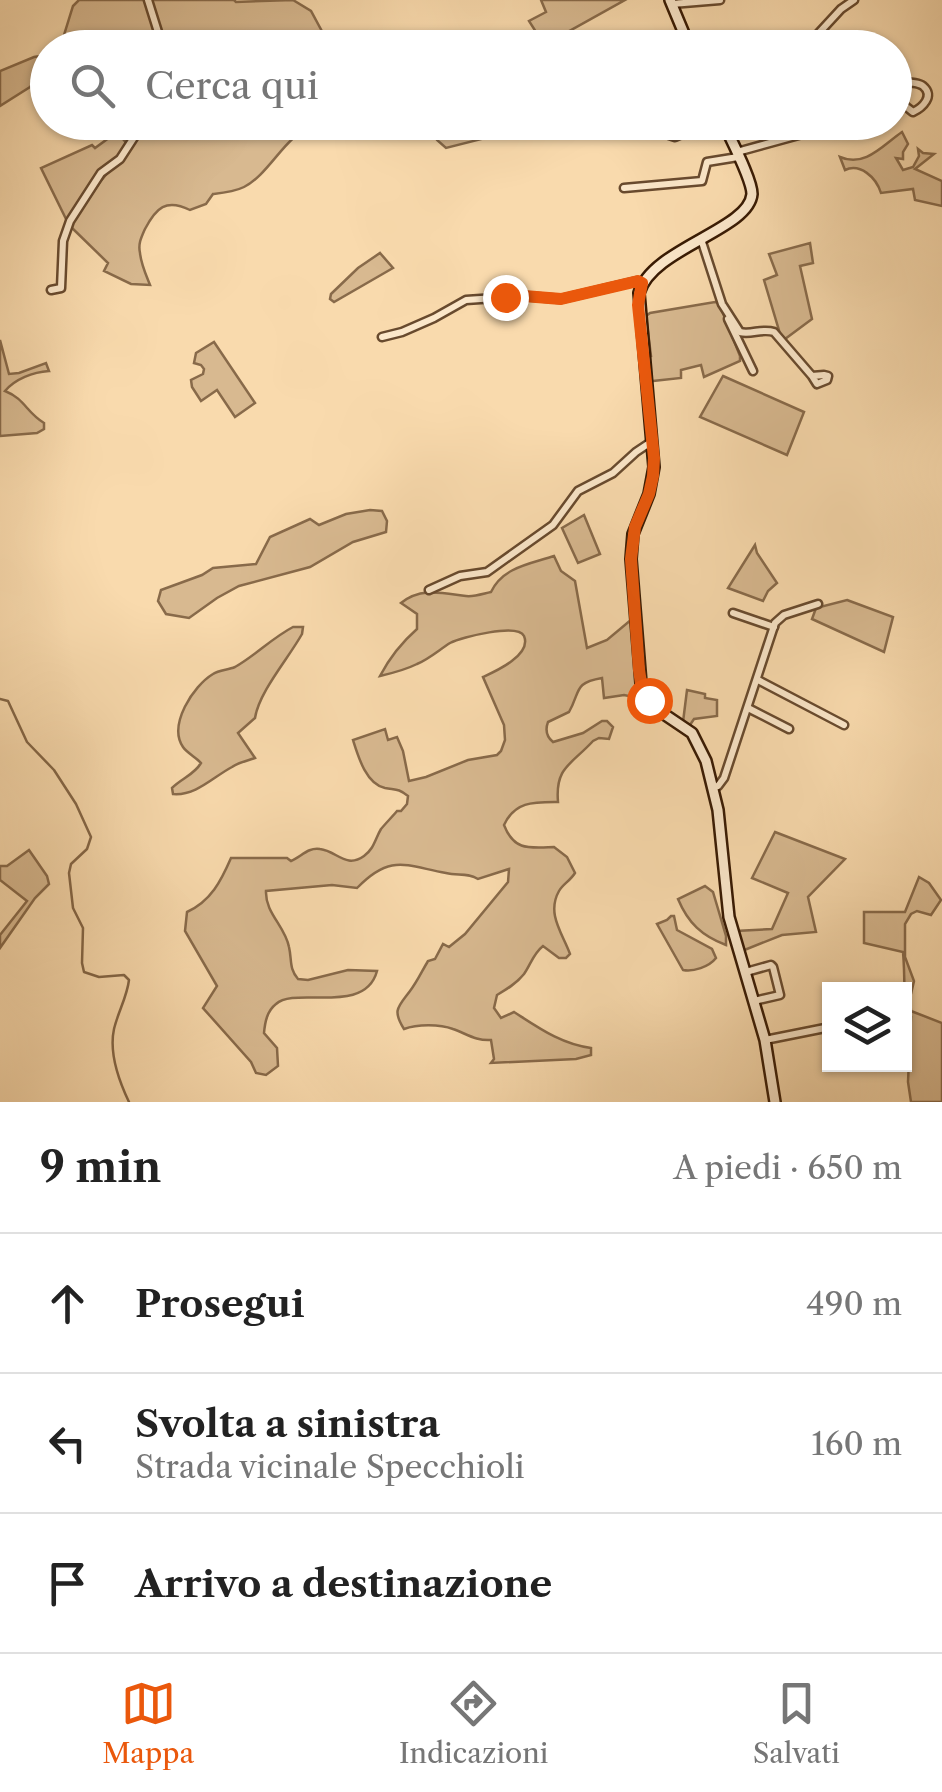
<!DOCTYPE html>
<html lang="it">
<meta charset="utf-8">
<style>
body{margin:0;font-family:"Libre Caslon Text",serif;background:#f6f6f6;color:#222}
.controls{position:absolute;right:30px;bottom:30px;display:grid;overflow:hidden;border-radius:0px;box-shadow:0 2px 8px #0004}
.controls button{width:90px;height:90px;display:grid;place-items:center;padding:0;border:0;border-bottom:2px solid #e0e0e0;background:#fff;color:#222;font:50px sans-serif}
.stop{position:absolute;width:30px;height:30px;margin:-22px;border:8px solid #ea580c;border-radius:50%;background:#fff}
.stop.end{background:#ea580c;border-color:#fff;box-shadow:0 2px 10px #0008}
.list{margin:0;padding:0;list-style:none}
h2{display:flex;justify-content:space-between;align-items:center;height:130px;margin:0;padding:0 40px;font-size:42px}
h2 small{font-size:32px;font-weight:400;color:#767676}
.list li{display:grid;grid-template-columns:65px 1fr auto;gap:30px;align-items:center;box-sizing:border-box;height:140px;padding:0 40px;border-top:2px solid #e0e0e0}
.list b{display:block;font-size:38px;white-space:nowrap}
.list p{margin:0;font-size:32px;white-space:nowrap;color:#767676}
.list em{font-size:32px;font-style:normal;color:#767676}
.icon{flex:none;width:55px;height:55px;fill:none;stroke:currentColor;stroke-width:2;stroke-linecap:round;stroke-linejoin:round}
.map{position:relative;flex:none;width:942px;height:1102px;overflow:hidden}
.search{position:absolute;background:#fff;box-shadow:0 2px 8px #0004;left:30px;right:30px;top:30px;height:110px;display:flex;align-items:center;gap:25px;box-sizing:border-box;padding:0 35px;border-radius:55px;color:#767676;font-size:38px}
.sheet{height:550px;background:#fff}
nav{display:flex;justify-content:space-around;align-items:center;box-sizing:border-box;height:140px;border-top:2px solid #e0e0e0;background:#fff;font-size:28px;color:#767676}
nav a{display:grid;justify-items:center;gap:5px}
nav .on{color:#ea580c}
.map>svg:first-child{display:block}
</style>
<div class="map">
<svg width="942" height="1102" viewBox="0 0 942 1102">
<rect width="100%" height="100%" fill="#f9daad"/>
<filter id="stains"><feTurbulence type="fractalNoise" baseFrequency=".002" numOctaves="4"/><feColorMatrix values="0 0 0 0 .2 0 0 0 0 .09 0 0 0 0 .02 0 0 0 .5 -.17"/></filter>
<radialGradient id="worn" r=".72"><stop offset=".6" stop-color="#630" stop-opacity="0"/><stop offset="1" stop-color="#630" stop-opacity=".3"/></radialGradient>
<g fill="#d8b990" stroke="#886a4a" stroke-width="2.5">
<path d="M79,0H144L161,47L60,48L73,6Z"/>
<path d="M151,0H234L236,2L293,0L311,11L324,35L338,47H165Z"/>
<path d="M541,0H625L562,35L543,43L529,21L546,12Z"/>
<path d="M47,55V71L30,87L0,106V71L34,57Z"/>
<path d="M511,122L517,130L446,148L437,140L430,127L433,123Z"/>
<path d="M144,123H339C332,124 323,123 315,125C286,133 270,174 244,187C234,192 223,193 213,194L206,204L190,210C166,198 156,208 145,229C141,238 138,244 140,253C141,264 146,275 150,285L131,284L104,271L108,263L70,226L100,182L109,171L121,162Z"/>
<path d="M117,132L128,145L120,155L98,174L67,221L41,168L92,145L95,148Z"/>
<path d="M902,132L908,144L903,152V159L896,158L903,170L913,167L919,156L918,149L923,153L934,154L915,169L942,181V206L915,200L913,189L881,193C876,177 860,163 845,170L840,157C865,168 883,145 902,132Z"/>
<path d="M810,243L813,263L800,266L812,319L785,339L781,337L764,280L777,275L769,254Z"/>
<path d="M380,253L393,268L334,302L330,299L331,294L358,268Z"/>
<path d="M715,302L719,303L740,356V361L704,377L701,365L681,370V378L653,381L648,384L646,357L651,356L646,316L650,313Z"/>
<path d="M0,340L9,374L19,373L46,363L49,371C33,372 15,379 5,391C25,399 26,412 44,423V429L37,433L0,436Z"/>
<path d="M214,342L255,403L235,417L217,390L201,401L192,387L191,380L203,374L204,369L201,365L194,363L196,353Z"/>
<path d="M723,376L804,412L787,455L700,417Z"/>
<path d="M370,510L382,511L387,521L386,532L353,542L310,567L239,586L217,598L189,618L166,614L158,601L161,590L202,575L213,568L256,564L270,537L310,519L319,525L346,514Z"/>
<path d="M584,515L600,554L578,563L562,528Z"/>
<path d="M755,545L757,553L777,583L768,591L763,601L728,588Z"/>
<path d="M554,556L561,571L575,581L587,648L607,640L632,619L638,698L624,695L604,698L602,678C573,683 581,691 569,712L548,722C545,730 547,737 553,742L583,733L602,721H607L613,727L609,739L599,738L593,741C571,765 555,767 558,802C534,802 515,801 504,825C514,851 529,848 554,847L567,857L575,873C570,881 563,884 559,891C546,914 563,934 570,954L566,958H559L543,946C533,954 531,964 524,974C517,983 507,989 497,995L494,1008L501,1018L514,1012C539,1028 561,1044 591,1048V1055L576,1059L491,1063L494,1059L491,1040C476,1041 467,1034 453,1029C440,1024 417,1024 404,1029C392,1010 398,1007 410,991C417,982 422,971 428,961L435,959L443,944L449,947L465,934L508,882L509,869L478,879C467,872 458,876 446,873C406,866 391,853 357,888L332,885L266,891C265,913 285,926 289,947C292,960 289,969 298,979L308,980L348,970L377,971C365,1016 295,986 276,1004C267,1011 265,1022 264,1033L277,1048L278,1066L266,1075L256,1073L251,1062L203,1008L217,986L185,931L187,912C211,901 221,881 231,858H287L291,861C301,857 308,847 320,849C337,851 346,869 364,856C374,849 375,839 381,829C386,823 392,817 397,811H401L407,804L408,796C398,788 396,790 385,788C366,784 358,756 353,740L385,729L388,740L397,737L403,751L409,781L426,777L468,760L497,755L501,751L505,740L504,725L483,677C496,671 532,655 524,636C518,623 462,637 450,643C439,650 429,659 417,664C405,670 393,673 380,676C390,657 401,643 417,629V614L401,603C421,587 442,593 466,596C474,597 482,594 491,592C503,567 530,564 554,556Z"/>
<path d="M847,600L893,617L884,652L812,619L816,608Z"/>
<path d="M293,627H303L302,634C288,659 259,692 255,718L238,733L255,758C247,761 239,762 232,767C213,777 196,796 173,794L172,788C182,778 194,775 201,763C197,758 187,753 183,747C168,725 193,686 213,674C219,670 228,670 235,667C256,655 272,638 293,627Z"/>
<path d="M687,690L705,694V698L717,700V716L694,719L690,725L683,722Z"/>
<path d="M775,832L845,859L808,897L816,932L782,935L742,951L736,931L772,929L788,893L752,878Z"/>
<path d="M29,850L47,876L49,884L35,898L0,948V935L27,901L0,880V866H7Z"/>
<path d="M919,877L929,883L941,900L931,915L917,911L911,914L905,924V957L914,981L910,998L911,1011L942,1023V1102H911L908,1082L911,1017L905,1016C904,994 905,975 903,952L864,943V912H905Z"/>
<path d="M705,886L713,892L726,936V945C702,936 688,923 678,899Z"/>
<path d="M671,916H674L677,930L712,949L716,958C709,967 693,972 683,970L657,924L667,920Z"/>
</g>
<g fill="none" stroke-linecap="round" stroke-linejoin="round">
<path stroke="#846646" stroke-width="2.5" d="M0,699L8,701L27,742L54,770L76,804L91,837L87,849L71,864L69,873L73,908L83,928L82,963L84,972L99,977L124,975L129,980C127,997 118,1012 114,1029C109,1052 119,1081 129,1102"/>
<defs>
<g id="street">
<path d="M148,0L163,48"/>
<path d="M672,4L720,0"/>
<path d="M725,36V48"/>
<path d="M805,48L841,9L854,0"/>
<path d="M894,81L898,82C905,82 918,82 923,86C935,96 922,108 913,112C901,103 893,98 898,82"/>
<path d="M664,122L669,135L675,137L710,122"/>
<path d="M737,152L806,133"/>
<path d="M624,188L702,181L707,162L738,157"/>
<path d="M701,239L722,304L740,332C751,335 762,328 774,332L812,376L824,375L828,376L827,380L817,384L812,376"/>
<path d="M51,290L61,288L63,241L70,221L101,173L120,159L144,122"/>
<path d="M728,319L753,371"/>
<path d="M382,337L402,332L434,318L466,300L524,296L561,299L637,281L642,283"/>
<path d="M429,590L460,576L487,572L553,525L578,491L613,473L636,452L651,442"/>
<path d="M733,613L774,627"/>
<path d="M758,680L844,725"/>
<path d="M748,708L789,729"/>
<path d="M714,787L718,786L724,778L775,623L784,615L818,604"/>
<path d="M746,972L771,965L773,967L780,995L754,1001"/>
<path d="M765,1040L830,1027"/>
</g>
<g id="secondary">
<path d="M670,0L690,48"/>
<path d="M723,122C730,138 752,179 752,194C749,230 652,248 639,293L654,467L649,494L633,534L631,559L641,683L655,708L692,733L706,761L718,810L729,917L765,1040L775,1102"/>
</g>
</defs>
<use href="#street" stroke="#684a2e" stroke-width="11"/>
<use href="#secondary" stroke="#381a03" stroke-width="14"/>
<use href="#street" stroke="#fbe7ca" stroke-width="6"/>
<use href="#secondary" stroke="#fbe7ca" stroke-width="9"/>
</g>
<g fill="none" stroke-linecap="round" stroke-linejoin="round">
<path stroke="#ea580c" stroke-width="12" d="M505,297L524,296L561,299L638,281L642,283L638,305L654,458L653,476L649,494L635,527L631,559L639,670L641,683L649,700"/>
</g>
<rect width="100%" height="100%" filter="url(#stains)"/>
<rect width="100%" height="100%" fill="url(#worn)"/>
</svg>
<div class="controls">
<button><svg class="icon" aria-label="layers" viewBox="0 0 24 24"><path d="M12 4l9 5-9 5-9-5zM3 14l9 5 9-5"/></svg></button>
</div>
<div class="stop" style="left:649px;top:700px"></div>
<div class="stop end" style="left:505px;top:297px"></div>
<div class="search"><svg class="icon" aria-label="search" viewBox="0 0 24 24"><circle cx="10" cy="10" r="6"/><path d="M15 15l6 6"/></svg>Cerca qui</div>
</div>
<section class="sheet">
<h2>9 min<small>A piedi · 650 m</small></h2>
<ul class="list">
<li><svg class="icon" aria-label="ahead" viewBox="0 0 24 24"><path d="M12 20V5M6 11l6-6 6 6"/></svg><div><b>Prosegui</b></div><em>490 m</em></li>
<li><svg class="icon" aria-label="left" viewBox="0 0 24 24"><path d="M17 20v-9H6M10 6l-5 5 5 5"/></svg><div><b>Svolta a sinistra</b><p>Strada vicinale Specchioli</p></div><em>160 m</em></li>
<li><svg class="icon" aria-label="arrive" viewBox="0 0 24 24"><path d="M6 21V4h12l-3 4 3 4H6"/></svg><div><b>Arrivo a destinazione</b></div></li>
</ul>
</section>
<nav>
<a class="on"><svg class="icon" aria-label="map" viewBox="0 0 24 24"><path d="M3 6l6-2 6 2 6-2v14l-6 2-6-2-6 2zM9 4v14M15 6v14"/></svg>Mappa</a>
<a><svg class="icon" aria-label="directions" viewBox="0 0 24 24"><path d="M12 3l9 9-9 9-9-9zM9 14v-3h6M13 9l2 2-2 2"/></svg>Indicazioni</a>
<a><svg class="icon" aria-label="saved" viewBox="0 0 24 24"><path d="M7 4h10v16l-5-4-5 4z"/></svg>Salvati</a>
</nav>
